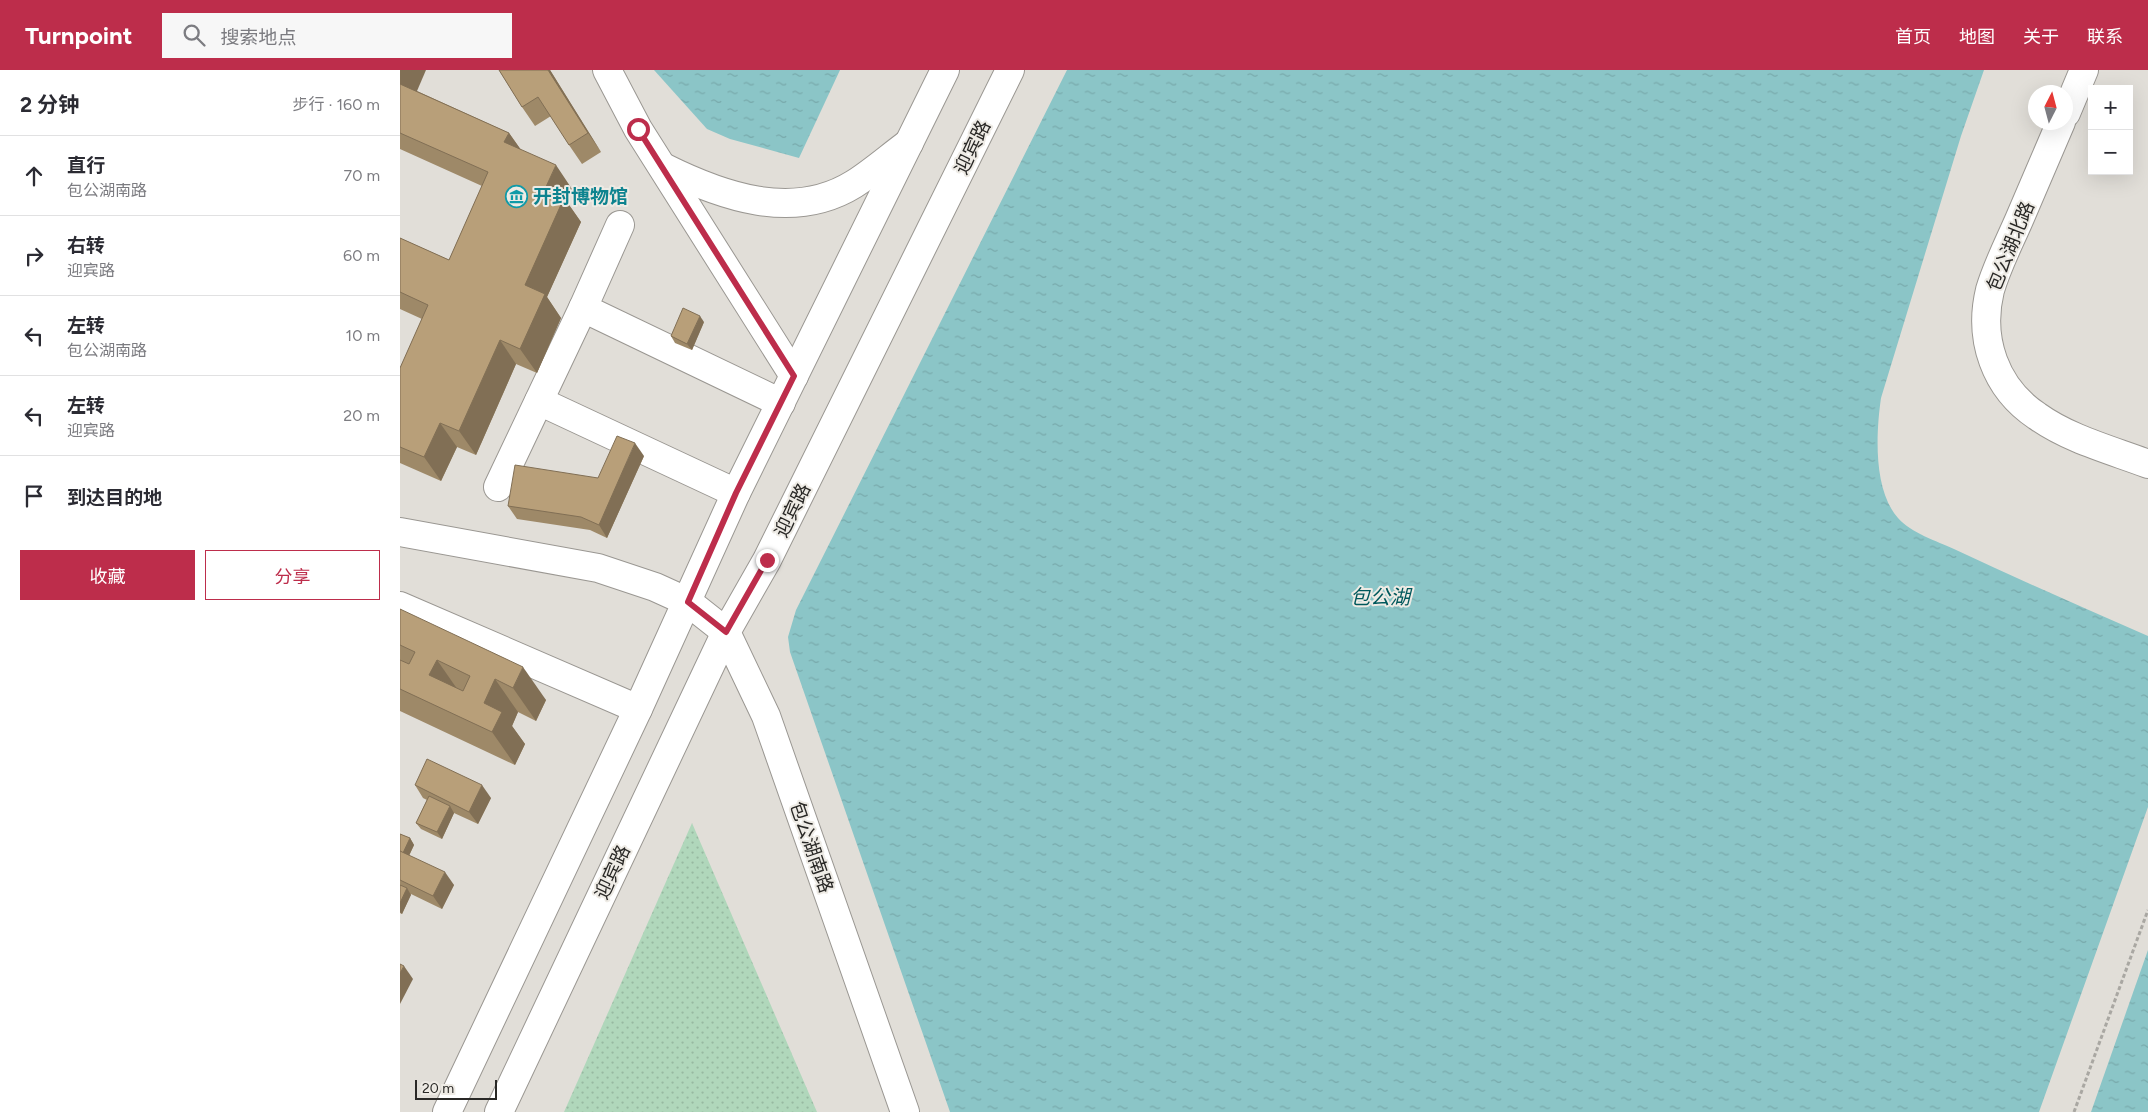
<!DOCTYPE html>
<html lang="zh">
<meta charset="utf-8">
<style>
body{margin:0;font-family:Figtree,"Noto Sans SC",sans-serif;background:#f7f7f7;color:#2b2b33}
.controls{position:absolute;right:15px;top:15px;display:grid;overflow:hidden;border-radius:0px;box-shadow:0 5px 20px #0002}
.controls button{width:45px;height:45px;display:grid;place-items:center;padding:0;border:0;border-bottom:1px solid #e1e1e2;background:#fff;color:#2b2b33;font:25px sans-serif}
.compass{position:absolute;left:1628px;top:15px;width:45px;height:45px;border-radius:50%;background:#fff;box-shadow:0 5px 20px #0002;rotate:6deg}
.scale{position:absolute;left:15px;bottom:12px;width:82px;box-sizing:border-box;padding-left:5px;border:2px solid #292826;border-top:0;font-size:14px;line-height:18px;white-space:nowrap;color:#292826;-webkit-text-stroke:4px #eeebe5;paint-order:stroke}
.stop{position:absolute;width:15px;height:15px;margin:-11px;border:4px solid #bd2d4b;border-radius:50%;background:#fff}
.stop.end{background:#bd2d4b;border-color:#fff;box-shadow:0 1px 5px #0008}
.list{margin:0;padding:0;list-style:none}
h2{display:flex;justify-content:space-between;align-items:center;height:65px;margin:0;padding:0 20px;font-size:21px}
h2 small{font-size:16px;font-weight:400;color:#7c7c81}
.list li{display:grid;grid-template-columns:32px 1fr auto;gap:15px;align-items:center;box-sizing:border-box;height:80px;padding:0 20px;border-top:1px solid #e1e1e2}
.list b{display:block;font-size:19px;white-space:nowrap}
.list p{margin:0;font-size:16px;white-space:nowrap;color:#7c7c81}
.list em{font-size:16px;font-style:normal;color:#7c7c81}
.actions{display:flex;gap:10px;padding:15px 20px}
.actions a{flex:1;padding:11px 0;border:1px solid #bd2d4b;border-radius:0px;text-align:center;font-size:18px;color:#bd2d4b}
.actions .main{background:#bd2d4b;color:#fff}
.icon{flex:none;width:28px;height:28px;fill:none;stroke:currentColor;stroke-width:2;stroke-linecap:round;stroke-linejoin:round}
.map{position:relative;flex:none;width:1748px;height:1042px;overflow:hidden}
header{display:flex;align-items:center;gap:30px;box-sizing:border-box;height:70px;padding:0 25px;background:#bd2d4b;color:#fff}
header strong{font-size:24px}
nav{display:flex;gap:28px;margin-inline-start:auto;font-size:18px}
.search{width:350px;height:45px;background:#f7f7f7;display:flex;align-items:center;gap:12px;box-sizing:border-box;padding:0 18px;border-radius:0px;color:#7c7c81;font-size:19px}
main{display:flex}
aside{flex:1;background:#fff}
.map>svg:first-child{display:block}
</style>
<header>
<strong>Turnpoint</strong>
<div class="search"><svg class="icon" aria-label="search" viewBox="0 0 24 24"><circle cx="10" cy="10" r="6"/><path d="M15 15l6 6"/></svg>搜索地点</div>
<nav><a>首页</a><a>地图</a><a>关于</a><a>联系</a></nav>
</header>
<main>
<aside>
<h2>2 分钟<small>步行 · 160 m</small></h2>
<ul class="list">
<li><svg class="icon" aria-label="ahead" viewBox="0 0 24 24"><path d="M12 20V5M6 11l6-6 6 6"/></svg><div><b>直行</b><p>包公湖南路</p></div><em>70 m</em></li>
<li><svg class="icon" aria-label="right" viewBox="0 0 24 24"><path d="M7 20v-9h11M14 6l5 5-5 5"/></svg><div><b>右转</b><p>迎宾路</p></div><em>60 m</em></li>
<li><svg class="icon" aria-label="left" viewBox="0 0 24 24"><path d="M17 20v-9H6M10 6l-5 5 5 5"/></svg><div><b>左转</b><p>包公湖南路</p></div><em>10 m</em></li>
<li><svg class="icon" aria-label="left" viewBox="0 0 24 24"><path d="M17 20v-9H6M10 6l-5 5 5 5"/></svg><div><b>左转</b><p>迎宾路</p></div><em>20 m</em></li>
<li><svg class="icon" aria-label="arrive" viewBox="0 0 24 24"><path d="M6 21V4h12l-3 4 3 4H6"/></svg><div><b>到达目的地</b></div></li>
</ul>
<div class="actions"><a class="main">收藏</a><a>分享</a></div>
</aside>
<div class="map">
<svg width="1748" height="1042" viewBox="0 0 1748 1042">
<defs>
<pattern id="grass-dots" width="8" height="8" patternUnits="userSpaceOnUse" patternTransform="scale(1.25)"><rect width="8" height="8" fill="#b0d7bb"/><path d="M2 2h.1M6 6h.1" fill="none" stroke="#97b9a1" stroke-width="1.8" stroke-linecap="round"/></pattern>
<pattern id="water-ripples" width="26" height="14" patternUnits="userSpaceOnUse" patternTransform="scale(1.25)"><rect width="26" height="14" fill="#8bc5c7"/><path d="M2 4q2-2 4 0t4 0M15 11q2-2 4 0t4 0" fill="none" stroke="#78a9ab"/></pattern>
</defs>
<rect width="100%" height="100%" fill="#e1ded8"/>
<path fill="url(#grass-dots)" d="M292,753L417,1042H164Z"/>
<g fill="url(#water-ripples)">
<path d="M254,0H440L399,88L330,69L307,59Z"/>
<path d="M667,0H1584L1561,66L1481,328C1476,363 1473,420 1498,448C1511,463 1537,471 1554,479C1618,509 1683,538 1748,566V737L1639,1042H550L390,582L388,567L396,540Z"/>
<path d="M1748,880V1042H1691Z"/>
</g>
<g fill="none" stroke-linecap="round" stroke-linejoin="round">
<defs>
<g id="minor">
<path d="M207,0L238,59L394,306"/>
<path d="M1666,43L1684,0"/>
<path d="M1661,52C1647,85 1633,117 1619,150C1609,173 1597,196 1590,220C1578,269 1595,318 1637,346C1669,369 1711,380 1748,394"/>
<path d="M263,97C321,126 393,152 454,114C473,102 491,86 509,73"/>
<path d="M220,155L183,238L381,333"/>
<path d="M139,331L336,423"/>
<path d="M98,417L183,238"/>
<path d="M0,462L198,498L255,517L288,532L326,562L366,646L505,1042"/>
<path d="M0,536L238,639"/>
</g>
<g id="major">
<path d="M47,1042L238,639L336,423L545,0"/>
<path d="M99,1042L326,562L367,490L610,0"/>
</g>
</defs>
<use href="#minor" stroke="#9a9792" stroke-width="30"/>
<use href="#major" stroke="#9a9792" stroke-width="30"/>
<path stroke="#a9a7a2" stroke-width="3" stroke-dasharray="4 2.5" stroke-linecap="butt" d="M1674,1042L1748,840"/>
<use href="#minor" stroke="#fff" stroke-width="28"/>
<use href="#major" stroke="#fff" stroke-width="28"/>
</g>
<g fill="#9e8968">
<path d="M0,0L17,21L109,63L121,80L172,119L167,132L181,152L147,227L161,248L137,303L116,294L76,385L57,377L41,411L0,393V298L22,249L0,239V168L49,190L82,116L0,79Z"/>
<path d="M99,0H150L201,82L182,94L169,75L151,46L135,56L122,37Z"/>
<path d="M304,252L292,280L275,273L271,266Z"/>
<path d="M244,386L207,468L190,460L117,449L108,436L198,408Z"/>
<path d="M0,539L146,630L136,651L118,642L112,656L125,674L115,695L0,641Z"/>
<path d="M15,715L91,728L78,754L54,743L42,769L21,759L16,753L27,730L23,728Z"/>
<path d="M0,764L10,768L14,775L9,786L54,815L42,839L11,824L2,844L0,843Z"/>
</g>
<g fill="#816f55">
<path d="M0,0H26L11,35L0,20Z"/>
<path d="M148,0H150L201,82L188,63Z"/>
<path d="M109,63L126,87L104,72Z"/>
<path d="M156,95L172,119L167,132L181,152L147,227L161,248L137,303L120,279L125,215L145,119Z"/>
<path d="M300,246L304,252L292,280L287,274Z"/>
<path d="M100,270L116,294L76,385L59,361Z"/>
<path d="M40,353L57,377L41,411L24,387Z"/>
<path d="M235,373L244,386L207,468L199,455Z"/>
<path d="M37,590L60,623L29,605Z"/>
<path d="M123,597L146,630L136,651L113,618Z"/>
<path d="M95,609L118,642L112,656L125,674L115,695L92,662L84,633Z"/>
<path d="M82,715L91,728L78,754L69,742Z"/>
<path d="M50,736L54,743L42,769L37,762Z"/>
<path d="M10,768L14,775L1,802L0,788Z"/>
<path d="M45,802L54,815L42,839L33,826Z"/>
<path d="M7,818L11,825L2,844L0,842V833Z"/>
<path d="M4,896L13,909L0,934V903Z"/>
</g>
<g fill="#b89f79" stroke="#816f55" fill-rule="evenodd">
<path d="M99,0H148L188,63L169,75L138,27L122,37Z"/>
<path d="M0,14L109,63L104,72L156,95L145,119L164,128L125,215L145,224L120,279L100,270L59,361L40,353L24,387L0,377V298L28,235L0,222V168L49,190L88,102L0,63Z"/>
<path d="M283,238L300,246L287,274L271,266Z"/>
<path d="M217,366L235,373L199,455L181,447L108,436L115,395L198,408Z"/>
<path d="M0,539L123,597L113,618L95,609L84,633L102,642L92,662L0,619V590L9,594L15,582L0,575ZM37,590L70,606L63,621L29,605Z"/>
<path d="M27,689L82,715L69,742L15,715Z"/>
<path d="M29,726L50,736L37,762L16,753Z"/>
<path d="M0,764L10,768L3,783L0,781Z"/>
<path d="M0,781L45,802L33,826L0,810Z"/>
<path d="M0,815L7,818L0,833Z"/>
<path d="M0,894L4,896L0,903Z"/>
</g>
<g fill="none" stroke-linecap="round" stroke-linejoin="round">
<path stroke="#bd2d4b" stroke-width="6" d="M238,59L394,306L336,423L288,532L326,562L367,490"/>
</g>
<defs>
<symbol id="museum-ring" viewBox="-11 -11 22 22"><circle r="9.5" fill="#eeebe5" stroke="#0f9aa8" stroke-width="1.5"/><path d="M0-6L6-3V-2H-6V-3ZM-5-1h2V3h-2ZM-1-1h2V3h-2ZM3-1h2V3H3ZM-6 4H6V6H-6Z" fill="#0f9aa8"/></symbol>
</defs>
<g fill-rule="evenodd">
<use href="#museum-ring" x="104" y="114" width="25" height="25"/>
</g>
<g text-anchor="middle" stroke-width="4" stroke-linejoin="round" paint-order="stroke">
<g font-size="19" fill="#292826" stroke="#eeebe5">
<text transform="translate(572 77) rotate(-64)" y="7">迎宾路</text>
<text transform="translate(1610 176) rotate(-68)" y="7">包公湖北路</text>
<text transform="translate(392 440) rotate(-64)" y="7">迎宾路</text>
<text transform="translate(412 777) rotate(71)" y="7">包公湖南路</text>
<text transform="translate(212 802) rotate(-65)" y="7">迎宾路</text>
</g>
<g font-size="19" font-weight="bold" fill="#0d838f" stroke="#eeebe5" text-anchor="start">
<text x="133" y="133">开封博物馆</text>
</g>
<g font-size="20" font-style="italic" fill="#00585c" stroke="#eeebe5">
<text x="980" y="534">包公湖</text>
</g>
</g>
</svg>
<div class="controls">
<button>+</button>
<button>−</button>
</div>
<svg class="compass" viewBox="-18 -18 36 36"><path d="M0-13l5 13h-10z" fill="#e53935"/><path d="M0 13l5-13h-10z" fill="#7c7c81"/></svg>
<div class="scale">20 m</div>
<div class="stop" style="left:238px;top:59px"></div>
<div class="stop end" style="left:367px;top:490px"></div>
</div>
</main>
